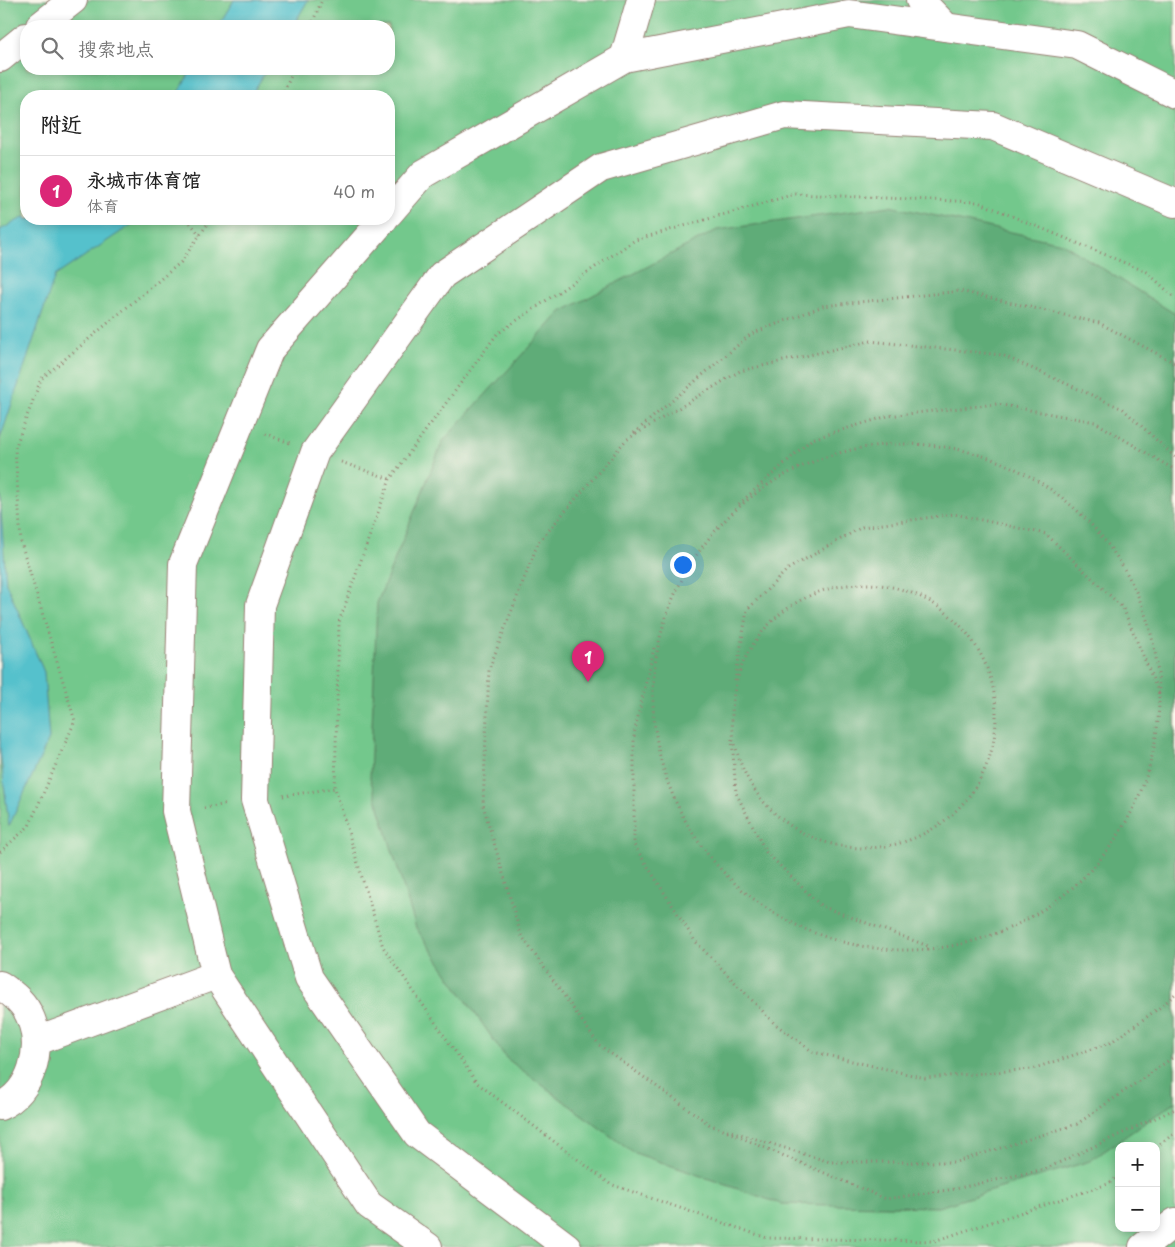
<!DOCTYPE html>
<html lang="zh">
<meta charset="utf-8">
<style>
body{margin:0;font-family:"Playpen Sans","LXGW WenKai TC",sans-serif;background:#f2f2f2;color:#222}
.controls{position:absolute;right:15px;bottom:15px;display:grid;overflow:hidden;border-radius:10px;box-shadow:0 2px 8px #0003}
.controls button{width:45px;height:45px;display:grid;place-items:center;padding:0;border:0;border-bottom:1px solid #e0e0e0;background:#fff;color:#222;font:25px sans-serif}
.you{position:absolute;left:682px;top:564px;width:18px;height:18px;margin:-12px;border:4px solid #fff;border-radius:50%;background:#1a73e8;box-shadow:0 0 0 8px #1a73e833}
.badge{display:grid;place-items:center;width:32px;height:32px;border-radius:50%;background:#db2777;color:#fff;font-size:16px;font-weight:700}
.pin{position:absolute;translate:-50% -41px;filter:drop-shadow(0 1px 2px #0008)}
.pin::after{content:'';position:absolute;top:26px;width:18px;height:15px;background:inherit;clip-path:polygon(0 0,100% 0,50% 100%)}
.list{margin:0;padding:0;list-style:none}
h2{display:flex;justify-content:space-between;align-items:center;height:65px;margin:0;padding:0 20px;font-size:21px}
h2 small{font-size:16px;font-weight:400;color:#767676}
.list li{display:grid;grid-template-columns:32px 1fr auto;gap:15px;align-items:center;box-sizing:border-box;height:70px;padding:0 20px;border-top:1px solid #e0e0e0}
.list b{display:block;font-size:19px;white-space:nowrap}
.list p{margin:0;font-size:16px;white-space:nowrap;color:#767676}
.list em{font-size:16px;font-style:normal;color:#767676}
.icon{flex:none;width:28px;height:28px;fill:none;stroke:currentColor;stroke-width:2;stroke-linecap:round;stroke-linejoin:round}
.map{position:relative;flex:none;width:1175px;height:1247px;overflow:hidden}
.search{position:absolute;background:#fff;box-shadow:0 2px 8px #0003;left:20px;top:20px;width:375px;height:55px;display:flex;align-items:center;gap:12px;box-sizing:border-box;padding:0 18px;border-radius:20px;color:#767676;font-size:19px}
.panel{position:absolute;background:#fff;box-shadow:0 2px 8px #0003;left:20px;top:90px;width:375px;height:135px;border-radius:20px}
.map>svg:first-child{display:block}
</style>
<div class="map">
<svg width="1175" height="1247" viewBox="0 0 1175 1247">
<rect width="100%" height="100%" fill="#fbf7ec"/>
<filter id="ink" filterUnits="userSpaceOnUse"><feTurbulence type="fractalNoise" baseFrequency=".02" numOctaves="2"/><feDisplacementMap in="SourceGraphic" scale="10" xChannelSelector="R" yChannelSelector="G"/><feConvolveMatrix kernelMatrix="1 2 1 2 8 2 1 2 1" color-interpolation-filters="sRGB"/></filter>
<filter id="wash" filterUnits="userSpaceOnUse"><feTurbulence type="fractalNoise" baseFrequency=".0096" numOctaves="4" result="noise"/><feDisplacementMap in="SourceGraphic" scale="20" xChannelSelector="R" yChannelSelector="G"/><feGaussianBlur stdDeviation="1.12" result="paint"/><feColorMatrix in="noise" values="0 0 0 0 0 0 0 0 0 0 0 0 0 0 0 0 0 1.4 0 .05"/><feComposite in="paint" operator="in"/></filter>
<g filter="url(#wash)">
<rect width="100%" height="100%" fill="#e7e0bd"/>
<path fill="#73c88c" stroke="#5e745c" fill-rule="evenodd" d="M0,0H1175V1247H0ZM26,26H389V69H26ZM26,96H389V219H26ZM1119,1146H1156V1228H1119Z"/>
<path fill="#5eac78" stroke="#546652" d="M890,206L1062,243L1175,314V1102L1090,1161L938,1207L781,1204L632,1152L506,1058L416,928L370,778L377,603L443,441L561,312L717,230Z"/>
<g fill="#54c1cc" stroke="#4f707c">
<path d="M234,0H308L293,26H218Z"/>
<path d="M192,69H267L251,96H176Z"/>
<path d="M26,216V219H140L55,276L0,439V230Z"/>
<path d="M0,496L6,583L44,672L49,739L9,826L0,751Z"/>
</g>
</g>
<g filter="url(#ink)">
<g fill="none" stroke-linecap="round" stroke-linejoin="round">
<defs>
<g id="minor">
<path d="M920,0L946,27"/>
<path d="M40,26L73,0"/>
<path d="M0,58L26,37"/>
<path d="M624,58L641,0"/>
<path d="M389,213L423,174L624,58L849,14L1077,45L1175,94"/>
<path d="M384,219L270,349L183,564L176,811L216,975L369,1205L428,1247"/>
<path d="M0,985C13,994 25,1003 31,1019C43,1049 32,1092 0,1106"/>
<path d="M37,1041L216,975"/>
<path d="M567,1247L417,1134L309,978L255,800L260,605L315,452L442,275L601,168L784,115L993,126L1175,203"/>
<path d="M1143,1247L1175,1222"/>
</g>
</defs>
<use href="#minor" stroke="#988074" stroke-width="30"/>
<g stroke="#988074" stroke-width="3" stroke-dasharray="1 4" stroke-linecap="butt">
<path d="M311,26L322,0"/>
<path d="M282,96L294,69"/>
<path d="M187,219L200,235"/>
<path d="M634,433L751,334L823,306L960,291L1099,323L1175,363"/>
<path d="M265,434L290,443"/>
<circle cx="906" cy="697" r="253"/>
<path d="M1175,457L1123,409L1002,355L870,341L740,371L626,440L538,543L489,669L483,805L521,935L599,1045L709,1124L886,1199L955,1189L1045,1169L1175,1109"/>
<path d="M341,462L390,479"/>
<path d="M739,504L812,439L888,416L997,404L1095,422L1175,470"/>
<circle cx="864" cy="716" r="132"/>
<path d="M654,648L634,734V845L695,941L774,1023L813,1052L925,1078L1032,1069L1110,1043L1162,1006L1175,994"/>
<path d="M735,681L747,610L788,569L862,527L954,514L1046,534L1123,608L1160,696"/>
<path d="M732,739L736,793L766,852L821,906L928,946"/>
<path d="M283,796L335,788"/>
<path d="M204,808L228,804"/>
<path d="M0,852L29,826L75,721L21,543L15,448L41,379L181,262L211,219"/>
<path d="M727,1130L830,1162H956L1077,1124L1175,1056"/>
<path d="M1156,1147L1175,1133"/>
<path d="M1119,1176L1108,1184L934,1241L767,1238L610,1184L477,1083L383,947L335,788L339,622L390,479L497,334L635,240L795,194L978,202L1147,272L1175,298"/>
</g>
<use href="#minor" stroke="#fff" stroke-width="28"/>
</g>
</g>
</svg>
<div class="controls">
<button>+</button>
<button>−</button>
</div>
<div class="you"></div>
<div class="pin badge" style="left:588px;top:682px">1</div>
<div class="search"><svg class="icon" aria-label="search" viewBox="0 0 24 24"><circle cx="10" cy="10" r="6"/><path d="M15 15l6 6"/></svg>搜索地点</div>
<section class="panel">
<h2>附近<small></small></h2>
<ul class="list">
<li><span class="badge">1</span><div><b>永城市体育馆</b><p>体育</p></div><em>40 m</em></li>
</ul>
</section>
</div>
